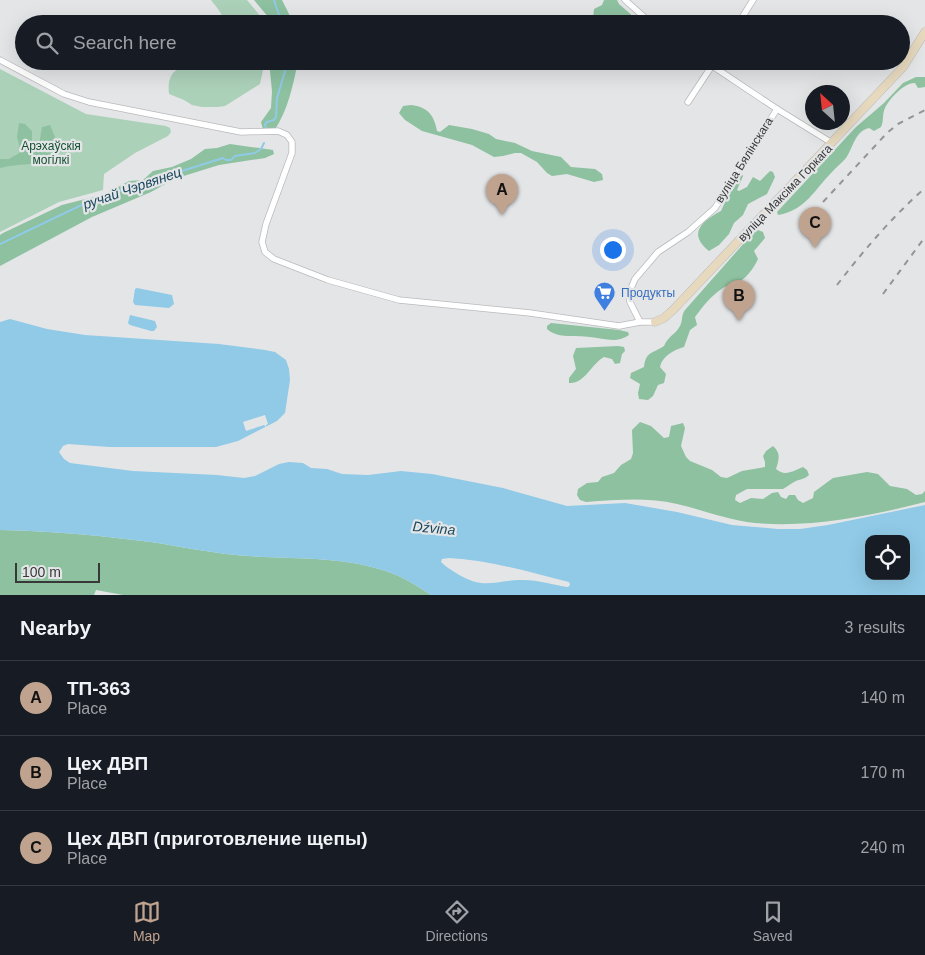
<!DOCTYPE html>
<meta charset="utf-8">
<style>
body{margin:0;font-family:Helvetica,sans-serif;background:#242831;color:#f1f3f6}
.controls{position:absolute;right:15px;bottom:15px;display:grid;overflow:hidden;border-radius:10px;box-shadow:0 5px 20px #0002}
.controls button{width:45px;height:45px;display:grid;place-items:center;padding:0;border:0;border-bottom:1px solid #363941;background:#171b24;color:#f1f3f6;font:25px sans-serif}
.compass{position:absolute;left:805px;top:85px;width:45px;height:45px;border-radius:50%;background:#171b24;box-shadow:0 5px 20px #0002;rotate:333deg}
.scale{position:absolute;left:15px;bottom:12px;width:85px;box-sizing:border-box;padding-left:5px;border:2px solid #383839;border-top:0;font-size:14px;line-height:18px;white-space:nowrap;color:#383839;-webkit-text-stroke:4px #e4e5e7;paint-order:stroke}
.you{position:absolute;left:612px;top:249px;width:18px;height:18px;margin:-12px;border:4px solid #fff;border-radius:50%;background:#1a73e8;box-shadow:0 0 0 8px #1a73e833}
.badge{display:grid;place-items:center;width:32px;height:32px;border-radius:50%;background:#c0a38e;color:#111;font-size:16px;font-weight:700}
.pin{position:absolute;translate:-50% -41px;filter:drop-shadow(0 1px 2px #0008)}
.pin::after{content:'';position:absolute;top:26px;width:18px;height:15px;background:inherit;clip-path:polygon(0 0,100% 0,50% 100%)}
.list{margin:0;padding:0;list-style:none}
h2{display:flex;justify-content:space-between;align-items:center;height:65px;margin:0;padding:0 20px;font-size:21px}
h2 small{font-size:16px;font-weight:400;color:#9ea1a6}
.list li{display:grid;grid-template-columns:32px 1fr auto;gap:15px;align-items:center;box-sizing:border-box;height:75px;padding:0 20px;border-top:1px solid #363941}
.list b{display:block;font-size:19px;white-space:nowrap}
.list p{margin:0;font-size:16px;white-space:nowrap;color:#9ea1a6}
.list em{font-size:16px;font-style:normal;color:#9ea1a6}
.icon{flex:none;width:28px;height:28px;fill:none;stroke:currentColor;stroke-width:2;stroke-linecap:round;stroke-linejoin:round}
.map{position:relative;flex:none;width:925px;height:595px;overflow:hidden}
.search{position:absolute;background:#171b24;box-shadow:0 5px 20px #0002;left:15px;right:15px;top:15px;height:55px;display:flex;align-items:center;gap:12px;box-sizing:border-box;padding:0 18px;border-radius:28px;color:#9ea1a6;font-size:19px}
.sheet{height:290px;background:#171b24}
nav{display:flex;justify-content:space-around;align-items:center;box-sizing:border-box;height:70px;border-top:1px solid #363941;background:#171b24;font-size:14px;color:#9ea1a6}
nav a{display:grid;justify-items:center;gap:2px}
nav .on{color:#c0a38e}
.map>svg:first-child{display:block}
</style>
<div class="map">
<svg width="925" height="595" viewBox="0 0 925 595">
<rect width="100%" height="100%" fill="#e4e5e7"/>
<g fill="#acd1b9">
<path d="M211,0H247L267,24H224C223,13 217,8 211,0Z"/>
<path d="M204,61H265L260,84L225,106L218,107H202L192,105L184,100L169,94C166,67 183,66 204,61Z"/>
<path d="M0,69L86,114L166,126L170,128L171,132L168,136L135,153L104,174L103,190L59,202L0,232Z"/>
</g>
<g fill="#8dc1a0">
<path d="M254,0H282L294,24H274Z"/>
<path d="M604,0H617L619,4L642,24L598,23L593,18L594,9L602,5Z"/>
<path d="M269,61H298C293,86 288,110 274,131L263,129L261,122L271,108L272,91Z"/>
<path d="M916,77H925V87L918,88L915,83C905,82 889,99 885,108C882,114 884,121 881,127L874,131L869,128C855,131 853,148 846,158C842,163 836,167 832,172C814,190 806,210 778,215L777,212L856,127L884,103L903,83Z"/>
<path d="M411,105C428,107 434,115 437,131L440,132L449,125L472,129L489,134L496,139L515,143L532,151L561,157L571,167L595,169L602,174L603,180L594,182L567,174L552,176L547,173L537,162L521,153H515L503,156L494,157L472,145L422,131L405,120L399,113L403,106Z"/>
<path d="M19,123L25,124L32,131V143L39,145L42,127L50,125L55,137V159C39,166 18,163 0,168V159H9L21,152L17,137Z"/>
<path d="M230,144L273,150L274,154L265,158L219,165L174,179L151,192L92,217L0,266V235L3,233L62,205L105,194L129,181L143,180L153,171L172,167L191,159L205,149L217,148Z"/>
<path d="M770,171L773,172L775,177L767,194L748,204L743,215L734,223L729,234L719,245L709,251C686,233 704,220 721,211L738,173H741L743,176L737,190L739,191L747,187L753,177L760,181Z"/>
<path d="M758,230L763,232L765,238L754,251L758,259C754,268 745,281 734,284C730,286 727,285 723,288C712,295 703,306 695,317L697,325L690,330L684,347C674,350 662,356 660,367L666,374L664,383L658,385L653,396L648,400L639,399L638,393L640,384L630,378L631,373L644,367C646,351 652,354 664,346C669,335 675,335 680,326C683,321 681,315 685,310L753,233Z"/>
<path d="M551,323L619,330L628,332L629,335C617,344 603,338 590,337C576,335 558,339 547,329V326Z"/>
<path d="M618,346L624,347L625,351L622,354L620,363L615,364L612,359L604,357C591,364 585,384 569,383V378L576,369L573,356L576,348Z"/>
<path d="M640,422L651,426L664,438L669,437L671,426L683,423L685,428L681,446L686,457L690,461L712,470L721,477L727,478L742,471L765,467V462L763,456L766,451L773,446C781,453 779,459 776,469C785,477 793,471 803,467L807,470L809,475C804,480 799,479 794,482C790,484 787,487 783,489H747L736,495L735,500L740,503L751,498L763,499L772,493L778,492L781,497L786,499L789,495H795L798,500L803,503L813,498L814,492L833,478L867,472L878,474L890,486L907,489L916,495L922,494L925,491V502C871,516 811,528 755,523C728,520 703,510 677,504C646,497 618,500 586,502L580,500L577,495L578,489L587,483L598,482L602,477L614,473L621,465L631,459L633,453L632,430Z"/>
<path d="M0,530C53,531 106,536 158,543C181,547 203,551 226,554C282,561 341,553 394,574C408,580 419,587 431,595H123L96,590L94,595H0Z"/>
</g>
<g fill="#90cae7" fill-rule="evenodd">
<path d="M137,288L172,295L174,304L169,308L135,305L133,302L135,289Z"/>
<path d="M130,315L155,321L157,327L154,331H151L130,325L128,323Z"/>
<path d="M10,319L47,329L85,335L219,344L265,350L275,352L286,360L289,369L290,380L285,413L277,421L238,441L216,447H109L68,444L63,446L59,452L64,459L70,463L133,471L217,475L244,478L255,476L279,464L289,462L303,463L311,468L327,469L342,474L368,475L401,471L432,474L503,488L567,506L625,503L677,512L732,525L778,529H800L828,525L925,505V595H431C419,587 408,580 394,574C341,553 282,561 226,554C203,551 181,547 158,543C106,536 53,531 0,530V322ZM869,539H906V576H869ZM449,558C489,560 530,572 569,582L570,585L568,587C553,585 539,580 523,580C493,580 485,591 456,573C451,570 445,566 441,562L442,559Z"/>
</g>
<path fill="#e4e5e7" d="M265,415L268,424L266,425V427L264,425L246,431L243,422Z"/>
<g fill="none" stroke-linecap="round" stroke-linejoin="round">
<g stroke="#90cae7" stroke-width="2">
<path d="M274,0L282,24"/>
<path d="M266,130L265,124L267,122L274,120L276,117L277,98L288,61"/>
<path d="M0,244L94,199L223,158L226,160H231L235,156L255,153L261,149L264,143"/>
</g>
<defs>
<g id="minor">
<path d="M625,0L652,24"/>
<path d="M738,24L753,0"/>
<path d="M0,60L64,94L89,102L241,132L278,131L287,135L292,142V153L266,224L262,242L265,252L274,259L328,280L399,300L530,313L619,326L640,322H655"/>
<path d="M705,61L777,109L832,143"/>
<path d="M688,102L715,61"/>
<path d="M640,322L630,302L629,293L635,279L658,252L688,232L715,208L777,109"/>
</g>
<path id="secondary" d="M655,322L664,318L673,310L903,67L925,32"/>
</defs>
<use href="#minor" stroke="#b9babc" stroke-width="7"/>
<use href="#secondary" stroke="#b9babc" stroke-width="9"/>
<use href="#minor" stroke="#fff" stroke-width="5.5"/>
<use href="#secondary" stroke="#e6d9be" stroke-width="8"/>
<g stroke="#939495" stroke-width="2" stroke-dasharray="6 6" stroke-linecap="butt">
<path d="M823,202L887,133L898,124L925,110"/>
<path d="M837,285C864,250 892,217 925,188"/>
<path d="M883,294L925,237"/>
</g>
</g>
<defs>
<symbol id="supermarket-pin" viewBox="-11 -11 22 30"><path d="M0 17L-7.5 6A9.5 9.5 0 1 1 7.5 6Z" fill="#3f7fe0" stroke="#e4e5e7"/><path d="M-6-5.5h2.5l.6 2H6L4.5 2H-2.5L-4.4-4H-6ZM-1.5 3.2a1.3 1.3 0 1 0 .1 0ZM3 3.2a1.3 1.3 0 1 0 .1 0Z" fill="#fff"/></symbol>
</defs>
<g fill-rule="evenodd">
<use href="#supermarket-pin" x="592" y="280" width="25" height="34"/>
</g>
<g text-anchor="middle" stroke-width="4.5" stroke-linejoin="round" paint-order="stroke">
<g font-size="12" fill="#135031" stroke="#e4e5e7">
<text x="51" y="150">Арэхаўскія<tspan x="51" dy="14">могілкі</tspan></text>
</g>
<g font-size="12" fill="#383839" stroke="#e4e5e7">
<text transform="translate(744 160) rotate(-58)" y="4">вуліца Бялінскага</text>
<text transform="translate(785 193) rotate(-46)" y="4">вуліца Максіма Горкага</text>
</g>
<g font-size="12" fill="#366cbe" stroke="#e4e5e7" text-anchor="start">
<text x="621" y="297">Продукты</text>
</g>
<g font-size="14" font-style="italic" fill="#1a495e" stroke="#e4e5e7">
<text transform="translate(132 188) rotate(-19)" y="5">ручай Чэрвянец</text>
<text transform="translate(434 528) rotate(5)" y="5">Dźvina</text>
</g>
</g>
</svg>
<div class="controls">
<button><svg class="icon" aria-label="locate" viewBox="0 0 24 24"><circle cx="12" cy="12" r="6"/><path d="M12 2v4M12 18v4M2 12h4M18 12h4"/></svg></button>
</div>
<svg class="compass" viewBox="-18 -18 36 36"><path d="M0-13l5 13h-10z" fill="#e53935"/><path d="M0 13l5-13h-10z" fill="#9ea1a6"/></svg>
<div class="scale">100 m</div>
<div class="you"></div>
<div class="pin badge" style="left:502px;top:215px">A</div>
<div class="pin badge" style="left:739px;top:321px">B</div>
<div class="pin badge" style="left:815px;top:248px">C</div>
<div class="search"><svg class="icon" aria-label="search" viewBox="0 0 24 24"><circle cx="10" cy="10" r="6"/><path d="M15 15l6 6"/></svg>Search here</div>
</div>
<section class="sheet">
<h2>Nearby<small>3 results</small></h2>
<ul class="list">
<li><span class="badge">A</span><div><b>ТП-363</b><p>Place</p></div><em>140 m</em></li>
<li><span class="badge">B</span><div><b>Цех ДВП</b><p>Place</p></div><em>170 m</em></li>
<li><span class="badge">C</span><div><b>Цех ДВП (приготовление щепы)</b><p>Place</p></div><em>240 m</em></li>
</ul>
</section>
<nav>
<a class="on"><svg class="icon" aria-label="map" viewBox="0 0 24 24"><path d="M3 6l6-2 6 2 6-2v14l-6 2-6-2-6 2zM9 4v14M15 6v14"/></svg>Map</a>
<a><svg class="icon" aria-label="directions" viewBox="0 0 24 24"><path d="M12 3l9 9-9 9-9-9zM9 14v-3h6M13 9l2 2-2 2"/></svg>Directions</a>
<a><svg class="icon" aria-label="saved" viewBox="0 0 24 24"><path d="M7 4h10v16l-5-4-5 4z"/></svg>Saved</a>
</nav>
